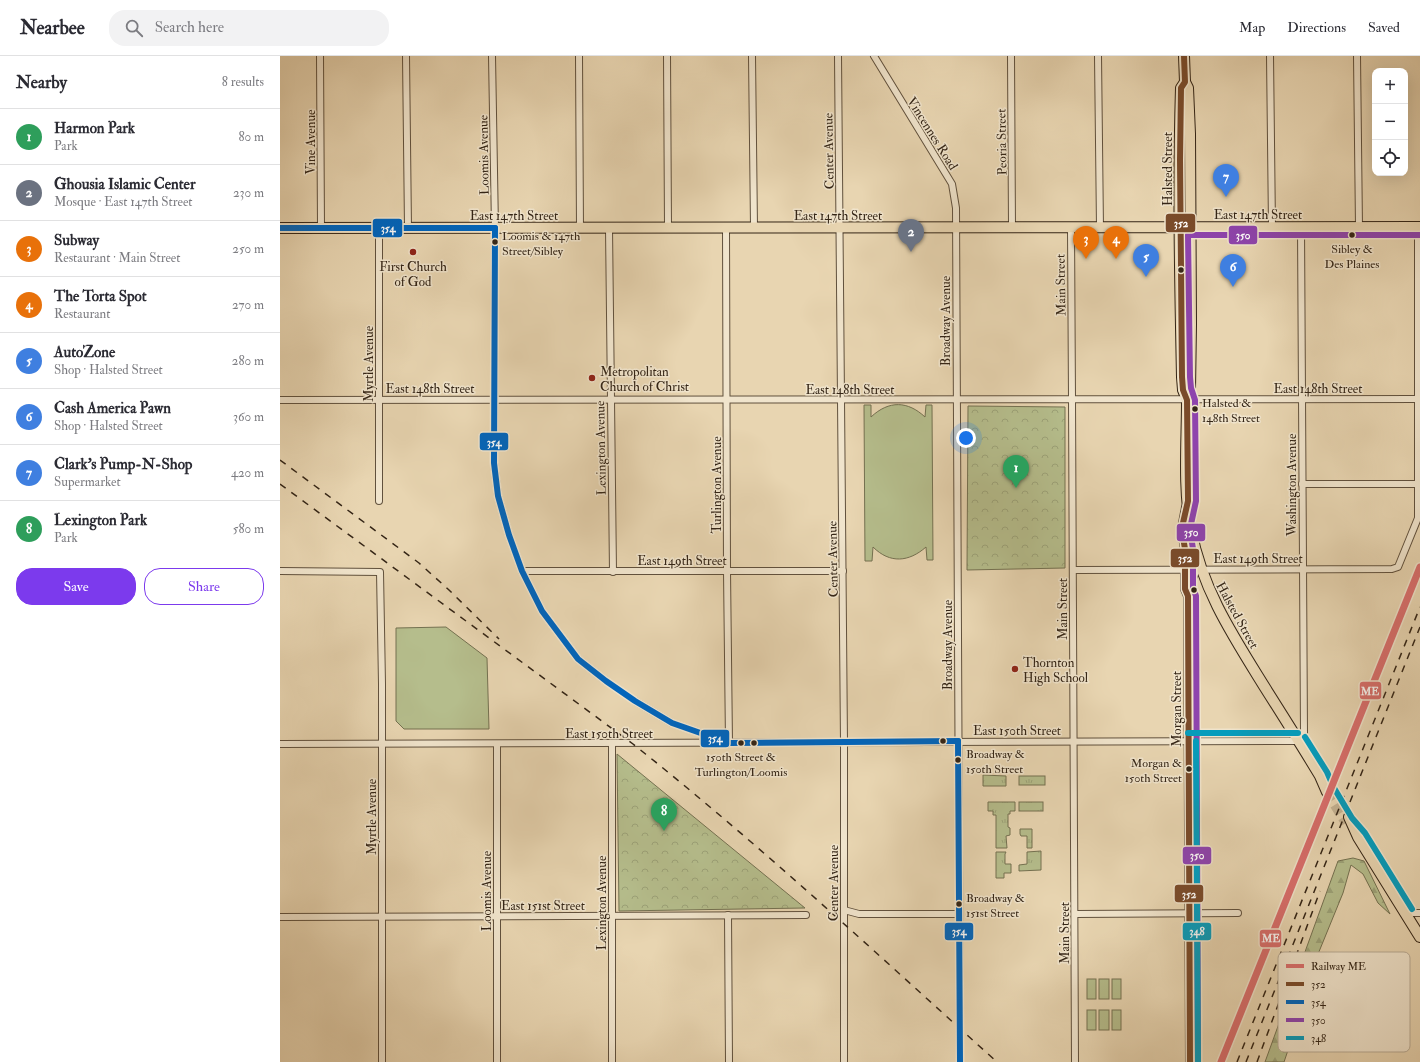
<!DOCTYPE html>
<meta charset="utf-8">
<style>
body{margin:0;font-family:"IM FELL Double Pica",serif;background:#f2f2f3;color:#2b2b33}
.controls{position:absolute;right:12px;top:12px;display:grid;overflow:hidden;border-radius:8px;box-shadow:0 4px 16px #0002}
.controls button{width:36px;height:36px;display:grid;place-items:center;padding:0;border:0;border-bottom:1px solid #e1e1e2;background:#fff;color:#2b2b33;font:20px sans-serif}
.you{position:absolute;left:686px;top:382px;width:14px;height:14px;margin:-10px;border:3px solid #fff;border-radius:50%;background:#1a73e8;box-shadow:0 0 0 6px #1a73e833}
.badge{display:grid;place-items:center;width:26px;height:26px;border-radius:50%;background:#7c3aed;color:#fff;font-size:13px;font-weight:700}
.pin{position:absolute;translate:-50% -33px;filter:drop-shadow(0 1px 2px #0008)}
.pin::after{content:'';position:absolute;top:21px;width:14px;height:12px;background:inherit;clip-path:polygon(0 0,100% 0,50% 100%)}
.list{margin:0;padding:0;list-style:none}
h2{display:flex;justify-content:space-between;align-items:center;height:52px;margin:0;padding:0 16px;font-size:17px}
h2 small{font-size:13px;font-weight:400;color:#7c7c81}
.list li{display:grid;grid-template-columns:26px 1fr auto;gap:12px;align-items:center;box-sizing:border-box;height:56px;padding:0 16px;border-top:1px solid #e1e1e2}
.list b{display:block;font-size:15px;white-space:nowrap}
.list p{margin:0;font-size:13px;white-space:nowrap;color:#7c7c81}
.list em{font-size:13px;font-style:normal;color:#7c7c81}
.actions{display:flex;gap:8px;padding:12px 16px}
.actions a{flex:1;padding:9px 0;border:1px solid #7c3aed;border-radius:16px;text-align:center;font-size:14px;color:#7c3aed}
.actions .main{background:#7c3aed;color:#fff}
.icon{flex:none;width:22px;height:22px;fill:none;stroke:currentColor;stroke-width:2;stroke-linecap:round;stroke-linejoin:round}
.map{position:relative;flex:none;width:1140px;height:1006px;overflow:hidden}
header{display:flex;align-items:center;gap:24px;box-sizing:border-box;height:56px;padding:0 20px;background:#fff;border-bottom:1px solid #e1e1e2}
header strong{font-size:19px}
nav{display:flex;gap:22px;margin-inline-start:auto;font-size:14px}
.search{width:280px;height:36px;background:#f2f2f3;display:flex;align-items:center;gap:10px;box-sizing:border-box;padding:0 14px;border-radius:16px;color:#7c7c81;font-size:15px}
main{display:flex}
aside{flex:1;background:#fff}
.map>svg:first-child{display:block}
</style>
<header>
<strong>Nearbee</strong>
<div class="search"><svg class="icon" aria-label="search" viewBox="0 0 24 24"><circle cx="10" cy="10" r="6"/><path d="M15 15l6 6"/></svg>Search here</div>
<nav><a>Map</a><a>Directions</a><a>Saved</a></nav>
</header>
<main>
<aside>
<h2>Nearby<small>8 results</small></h2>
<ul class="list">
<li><span class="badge" style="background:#2e9e5b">1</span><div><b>Harmon Park</b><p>Park</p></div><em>80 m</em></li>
<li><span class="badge" style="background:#6b7280">2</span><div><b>Ghousia Islamic Center</b><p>Mosque · East 147th Street</p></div><em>230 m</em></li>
<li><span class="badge" style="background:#e8710a">3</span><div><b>Subway</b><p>Restaurant · Main Street</p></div><em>250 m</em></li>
<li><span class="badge" style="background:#e8710a">4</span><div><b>The Torta Spot</b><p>Restaurant</p></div><em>270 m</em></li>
<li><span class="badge" style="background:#3f7fe0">5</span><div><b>AutoZone</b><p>Shop · Halsted Street</p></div><em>280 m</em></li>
<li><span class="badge" style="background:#3f7fe0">6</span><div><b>Cash America Pawn</b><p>Shop · Halsted Street</p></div><em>360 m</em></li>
<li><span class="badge" style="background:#3f7fe0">7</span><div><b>Clark's Pump-N-Shop</b><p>Supermarket</p></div><em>420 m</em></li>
<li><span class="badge" style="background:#2e9e5b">8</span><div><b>Lexington Park</b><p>Park</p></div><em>580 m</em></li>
</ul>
<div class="actions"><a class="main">Save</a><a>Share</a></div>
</aside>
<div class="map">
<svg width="1140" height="1006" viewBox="0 0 1140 1006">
<defs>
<pattern id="grass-tufts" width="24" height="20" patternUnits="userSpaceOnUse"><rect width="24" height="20" fill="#b5bd8c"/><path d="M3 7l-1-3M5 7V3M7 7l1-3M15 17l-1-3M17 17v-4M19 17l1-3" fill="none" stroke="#9ca278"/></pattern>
<pattern id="forest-firs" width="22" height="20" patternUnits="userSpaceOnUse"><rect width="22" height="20" fill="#b5bd8c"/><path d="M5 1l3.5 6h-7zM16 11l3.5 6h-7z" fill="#9ca278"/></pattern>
<pattern id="park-crowns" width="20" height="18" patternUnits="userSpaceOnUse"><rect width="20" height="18" fill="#b5bd8c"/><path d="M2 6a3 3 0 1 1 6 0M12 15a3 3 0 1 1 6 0" fill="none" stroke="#9ca278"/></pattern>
</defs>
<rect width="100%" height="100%" fill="#e8d5b1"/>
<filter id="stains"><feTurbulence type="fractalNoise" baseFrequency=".005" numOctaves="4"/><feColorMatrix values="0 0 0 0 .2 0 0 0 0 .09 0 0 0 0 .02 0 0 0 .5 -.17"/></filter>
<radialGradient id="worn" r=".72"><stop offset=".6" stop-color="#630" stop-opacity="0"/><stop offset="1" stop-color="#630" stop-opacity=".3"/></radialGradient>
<g fill="url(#grass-tufts)" stroke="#747151">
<path d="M703,719L726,720V730H703Z"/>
<rect x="739" y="720" width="26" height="9"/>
<path d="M708,746H735V755H730V758H728V771L730,772V779L726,780L727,792H716V759H713V755H708Z"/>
<rect x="739" y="746" width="24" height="9"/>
<path d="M740,773H752V792H747V780H741L740,778Z"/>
<path d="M761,795V814L739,815V809L747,808V796Z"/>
<path d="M716,796H726L725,798V808H731V817H724V822H716Z"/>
</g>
<path fill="url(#forest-firs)" stroke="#747151" d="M1073,802L1084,805L1110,858L1098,847L1083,818L1071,809L1063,837L1036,903L1021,956L1004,1006H985L1058,805Z"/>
<g fill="url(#park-crowns)" stroke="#747151">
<path d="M688,350L785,351V512L687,514Z"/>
<path d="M337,698L525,852L339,855Z"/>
</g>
<g fill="#b5bd8c" stroke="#747151">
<path d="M584,349H591V361C609,344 628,345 645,361L646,349H652L653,504H647L646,491C629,506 610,508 593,491L592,505H585Z"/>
<path d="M166,571L207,602L209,673H124L116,665V572Z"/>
<rect x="807" y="923" width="9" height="20"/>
<rect x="819" y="923" width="10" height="20"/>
<rect x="832" y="923" width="9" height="20"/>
<rect x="807" y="954" width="9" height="20"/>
<rect x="819" y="954" width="10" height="20"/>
<rect x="832" y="954" width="9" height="20"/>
</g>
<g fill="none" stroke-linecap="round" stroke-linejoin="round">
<path stroke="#c4b292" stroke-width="10" stroke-dasharray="10 5" stroke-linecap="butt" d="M1047,736L1066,767"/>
<defs>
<g id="minor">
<path d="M40,0L41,172"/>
<path d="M126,0L128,172"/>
<path d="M212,0L215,172L214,407L218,440L229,479L242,515L262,555L298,603L326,625L355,645L392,667L444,685"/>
<path d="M299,0L300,172"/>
<path d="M387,0L388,171"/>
<path d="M472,0L474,171"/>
<path d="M558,0L564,687V1006"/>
<path d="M594,0L672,128L676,152L680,1006"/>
<path d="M731,0L732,172"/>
<path d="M818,0L820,172"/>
<path d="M990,0L992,171"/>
<path d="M1077,0L1079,171"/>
<path d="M446,171L447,515L449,687"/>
<path d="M99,172V445"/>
<path d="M329,172L333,516"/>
<path d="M791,172L792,343L795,1006"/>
<path d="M0,344L1140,343"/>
<path d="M1022,428H1138"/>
<path d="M793,514L1112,513L1118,511L1138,462V171"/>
<path d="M0,515L100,516L102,628V1006"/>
<path d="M242,515H563"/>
<path d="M0,688L1018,685L1024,677L1021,171"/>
<path d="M217,688V1006"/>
<path d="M332,688V1006"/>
<path d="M564,854L579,858H679"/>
<path d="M1125,857H1140"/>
<path d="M795,858L958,857"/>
<path d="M448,859L449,1006"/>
<path d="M0,861L526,859"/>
</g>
<g id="tertiary">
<path d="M906,451L903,467V481L905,493V533L908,540"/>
<path d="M910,1006L908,540L911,532L912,522L919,507"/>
</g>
<g id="primary">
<path d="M904,0L905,26L908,32L910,78L911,268L910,334L907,344C907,387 903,431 911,474C922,533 953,580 984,630C1003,660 1022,690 1040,720L1047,736"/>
<path d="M905,26L901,32C898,128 900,225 902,321L903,334L907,344"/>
<path d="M0,172L1140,171"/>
<path d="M1069,761L1078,781L1140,881"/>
</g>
</defs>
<use href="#minor" stroke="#61513d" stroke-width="8"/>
<use href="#tertiary" stroke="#61513d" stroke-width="10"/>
<use href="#primary" stroke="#342516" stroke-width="12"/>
<use href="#minor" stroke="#f0e4cc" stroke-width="6"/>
<use href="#tertiary" stroke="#f0e4cc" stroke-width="8"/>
<use href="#primary" stroke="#e8d5b1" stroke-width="10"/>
<g stroke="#342516" stroke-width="1.5" stroke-dasharray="7 7" stroke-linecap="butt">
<path d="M0,404L139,507L169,534L219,583"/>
<path d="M0,428L353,688C479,788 597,898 717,1006"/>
<path d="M957,1006L1140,551"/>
<path d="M966,1006L1140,571"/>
<path d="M977,1006L1040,835"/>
</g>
<defs>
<path id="bus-1" d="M904,0L905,26L901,32L900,104L902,321L903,334L907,344L908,445L903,467V481L905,493V533L908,540L910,1006"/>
<g id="bus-2">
<path d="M0,172H215"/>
<path d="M215,172L214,407L218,440L229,479L242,515L262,555L298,603L326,625L355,645L392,667L449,687L678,685"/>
<path d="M678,685L680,1006"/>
</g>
<path id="bus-3" d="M918,1006L916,540L913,531V493L911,480V468L916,445L915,344L911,332L910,321L908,179H1140"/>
<g id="bus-4">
<path d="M908,677H1018"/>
<path d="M1025,681L1047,716L1054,732L1072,762L1085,777L1132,853"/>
<path d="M916,685L918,1006"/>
</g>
</defs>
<use href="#bus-1" stroke="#f0e4cc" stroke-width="9"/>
<use href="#bus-2" stroke="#f0e4cc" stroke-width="9"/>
<use href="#bus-3" stroke="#f0e4cc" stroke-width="9"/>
<use href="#bus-4" stroke="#f0e4cc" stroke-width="9"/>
<use href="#bus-1" stroke="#7a4b2a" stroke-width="6"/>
<use href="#bus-2" stroke="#0065bd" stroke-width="6"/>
<use href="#bus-3" stroke="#8e44ad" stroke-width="6"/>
<use href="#bus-4" stroke="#059cbc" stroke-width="6"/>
<defs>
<path id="rail-1" d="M941,1006L1140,511"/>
</defs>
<use href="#rail-1" stroke="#f0e4cc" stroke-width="10"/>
<use href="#rail-1" stroke="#d96e6c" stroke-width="7"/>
</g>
<g fill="#342516" stroke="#f0e4cc" stroke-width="1.5">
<circle cx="1072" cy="179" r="3.5"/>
<circle cx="215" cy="186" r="3.5"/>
<circle cx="901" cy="214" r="3.5"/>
<circle cx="915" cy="353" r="3.5"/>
<circle cx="914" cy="534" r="3.5"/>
<circle cx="663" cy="685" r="3.5"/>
<circle cx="461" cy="687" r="3.5"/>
<circle cx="474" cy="687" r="3.5"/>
<circle cx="678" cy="704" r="3.5"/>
<circle cx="909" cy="713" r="3.5"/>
<circle cx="679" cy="848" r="3.5"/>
</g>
<g fill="#8f2418" stroke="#f0e4cc" stroke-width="1.5">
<circle cx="133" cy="196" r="4"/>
<circle cx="312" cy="322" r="4"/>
<circle cx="735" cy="613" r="4"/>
</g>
<g text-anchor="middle" stroke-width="3" stroke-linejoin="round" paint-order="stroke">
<g font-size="12" fill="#342516" stroke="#f0e4cc" text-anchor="start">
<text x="222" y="184">Loomis &amp; 147th<tspan x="222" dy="15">Street/Sibley</tspan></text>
<text x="1072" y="197" text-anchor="middle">Sibley &amp;<tspan x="1072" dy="15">Des Plaines</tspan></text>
<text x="922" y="351">Halsted &amp;<tspan x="922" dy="15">148th Street</tspan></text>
<text x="686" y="702">Broadway &amp;<tspan x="686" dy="15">150th Street</tspan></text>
<text x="461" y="705" text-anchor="middle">150th Street &amp;<tspan x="461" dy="15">Turlington/Loomis</tspan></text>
<text x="902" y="711" text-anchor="end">Morgan &amp;<tspan x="902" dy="15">150th Street</tspan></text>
<text x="686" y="846">Broadway &amp;<tspan x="686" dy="15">151st Street</tspan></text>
</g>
<g font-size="13" fill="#342516" stroke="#f0e4cc">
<text transform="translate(653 77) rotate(58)" y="5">Vincennes Road</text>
<text transform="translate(30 86) rotate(-90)" y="5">Vine Avenue</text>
<text transform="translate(721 86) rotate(-91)" y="5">Peoria Street</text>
<text transform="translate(548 95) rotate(-91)" y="5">Center Avenue</text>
<text transform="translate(203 99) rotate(-91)" y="5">Loomis Avenue</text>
<text transform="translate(887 113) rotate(-90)" y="5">Halsted Street</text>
<text x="978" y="163">East 147th Street</text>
<text x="234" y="164">East 147th Street</text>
<text x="558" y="164">East 147th Street</text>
<text transform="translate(780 229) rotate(-91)" y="5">Main Street</text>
<text transform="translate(665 265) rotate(-90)" y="5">Broadway Avenue</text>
<text transform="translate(88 308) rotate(-90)" y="5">Myrtle Avenue</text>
<text x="150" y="337">East 148th Street</text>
<text x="1038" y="337">East 148th Street</text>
<text x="570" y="338">East 148th Street</text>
<text transform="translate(320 392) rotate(-91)" y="5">Lexington Avenue</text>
<text transform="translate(436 429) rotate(-90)" y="5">Turlington Avenue</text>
<text transform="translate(1011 429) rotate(-90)" y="5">Washington Avenue</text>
<text x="978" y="507">East 149th Street</text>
<text transform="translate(552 503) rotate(-91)" y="5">Center Avenue</text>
<text x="402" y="509">East 149th Street</text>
<text transform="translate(782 553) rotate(-90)" y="5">Main Street</text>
<text transform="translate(958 559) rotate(61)" y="5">Halsted Street</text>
<text transform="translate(667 589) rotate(-90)" y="5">Broadway Avenue</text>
<text transform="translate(896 653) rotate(-90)" y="5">Morgan Street</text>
<text x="737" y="679">East 150th Street</text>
<text x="329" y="682">East 150th Street</text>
<text transform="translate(91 761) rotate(-90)" y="5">Myrtle Avenue</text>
<text transform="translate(553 827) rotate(-90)" y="5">Center Avenue</text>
<text transform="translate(206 835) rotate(-90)" y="5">Loomis Avenue</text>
<text transform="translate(321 847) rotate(-90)" y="5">Lexington Avenue</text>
<text x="263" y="854">East 151st Street</text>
<text transform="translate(784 877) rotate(-90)" y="5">Main Street</text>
</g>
<g font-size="13" fill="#342516" stroke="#f0e4cc" text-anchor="start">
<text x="133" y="215" text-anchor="middle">First Church<tspan x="133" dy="15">of God</tspan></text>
<text x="320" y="320">Metropolitan<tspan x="320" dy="15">Church of Christ</tspan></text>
<text x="743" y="611">Thornton<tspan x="743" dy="15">High School</tspan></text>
</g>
</g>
<rect x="998" y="896" width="132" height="100" rx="6" fill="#f0e4cc" stroke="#b8ab95" stroke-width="1"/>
<rect x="1006" y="908" width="18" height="4" fill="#d96e6c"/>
<rect x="1006" y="926" width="18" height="4" fill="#7a4b2a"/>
<rect x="1006" y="944" width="18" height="4" fill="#0065bd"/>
<rect x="1006" y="962" width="18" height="4" fill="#8e44ad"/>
<rect x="1006" y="980" width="18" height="4" fill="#059cbc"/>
<g font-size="11" fill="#342516">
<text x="1031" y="914">Railway ME</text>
<text x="1031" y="932">352</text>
<text x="1031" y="950">354</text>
<text x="1031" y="968">350</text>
<text x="1031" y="986">348</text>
</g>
<g stroke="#f0e4cc" stroke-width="1.5">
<rect x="885" y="157" width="31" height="20" rx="4" fill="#7a4b2a"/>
<rect x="92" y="162" width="31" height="20" rx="4" fill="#0065bd"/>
<rect x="948" y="169" width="30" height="20" rx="4" fill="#8e44ad"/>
<rect x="199" y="376" width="30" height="19" rx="4" fill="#0065bd"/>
<rect x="896" y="467" width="30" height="19" rx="4" fill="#8e44ad"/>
<rect x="890" y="492" width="30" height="20" rx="4" fill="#7a4b2a"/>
<rect x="1079" y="625" width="23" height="19" rx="4" fill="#d96e6c"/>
<rect x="420" y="673" width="30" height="19" rx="4" fill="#0065bd"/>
<rect x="902" y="790" width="30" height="19" rx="4" fill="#8e44ad"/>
<rect x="894" y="828" width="30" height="19" rx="4" fill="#7a4b2a"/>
<rect x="664" y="866" width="30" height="19" rx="4" fill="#0065bd"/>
<rect x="902" y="866" width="30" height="19" rx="4" fill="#059cbc"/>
<rect x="979" y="873" width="23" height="19" rx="4" fill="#d96e6c"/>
</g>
<g font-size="11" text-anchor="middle" font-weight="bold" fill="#fff">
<text x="901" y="171">352</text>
<text x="108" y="176">354</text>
<text x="963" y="183">350</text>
<text x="214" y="390">354</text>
<text x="911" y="480">350</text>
<text x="905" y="506">352</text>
<text x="1090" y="639">ME</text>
<text x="435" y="686">354</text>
<text x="917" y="803">350</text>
<text x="909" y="842">352</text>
<text x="679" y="879">354</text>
<text x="917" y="879">348</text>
<text x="991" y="886">ME</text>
</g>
<rect width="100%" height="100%" filter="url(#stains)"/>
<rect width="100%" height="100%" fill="url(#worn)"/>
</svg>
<div class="controls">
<button>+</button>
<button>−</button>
<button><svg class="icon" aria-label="locate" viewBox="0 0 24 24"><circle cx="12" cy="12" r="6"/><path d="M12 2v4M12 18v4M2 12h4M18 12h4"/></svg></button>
</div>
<div class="you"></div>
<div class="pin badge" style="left:736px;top:432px;background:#2e9e5b">1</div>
<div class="pin badge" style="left:631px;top:196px;background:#6b7280">2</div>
<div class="pin badge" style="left:806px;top:203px;background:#e8710a">3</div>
<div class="pin badge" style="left:836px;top:203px;background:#e8710a">4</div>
<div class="pin badge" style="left:866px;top:221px;background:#3f7fe0">5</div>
<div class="pin badge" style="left:953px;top:231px;background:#3f7fe0">6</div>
<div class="pin badge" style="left:946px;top:141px;background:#3f7fe0">7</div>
<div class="pin badge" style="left:384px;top:775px;background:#2e9e5b">8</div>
</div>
</main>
